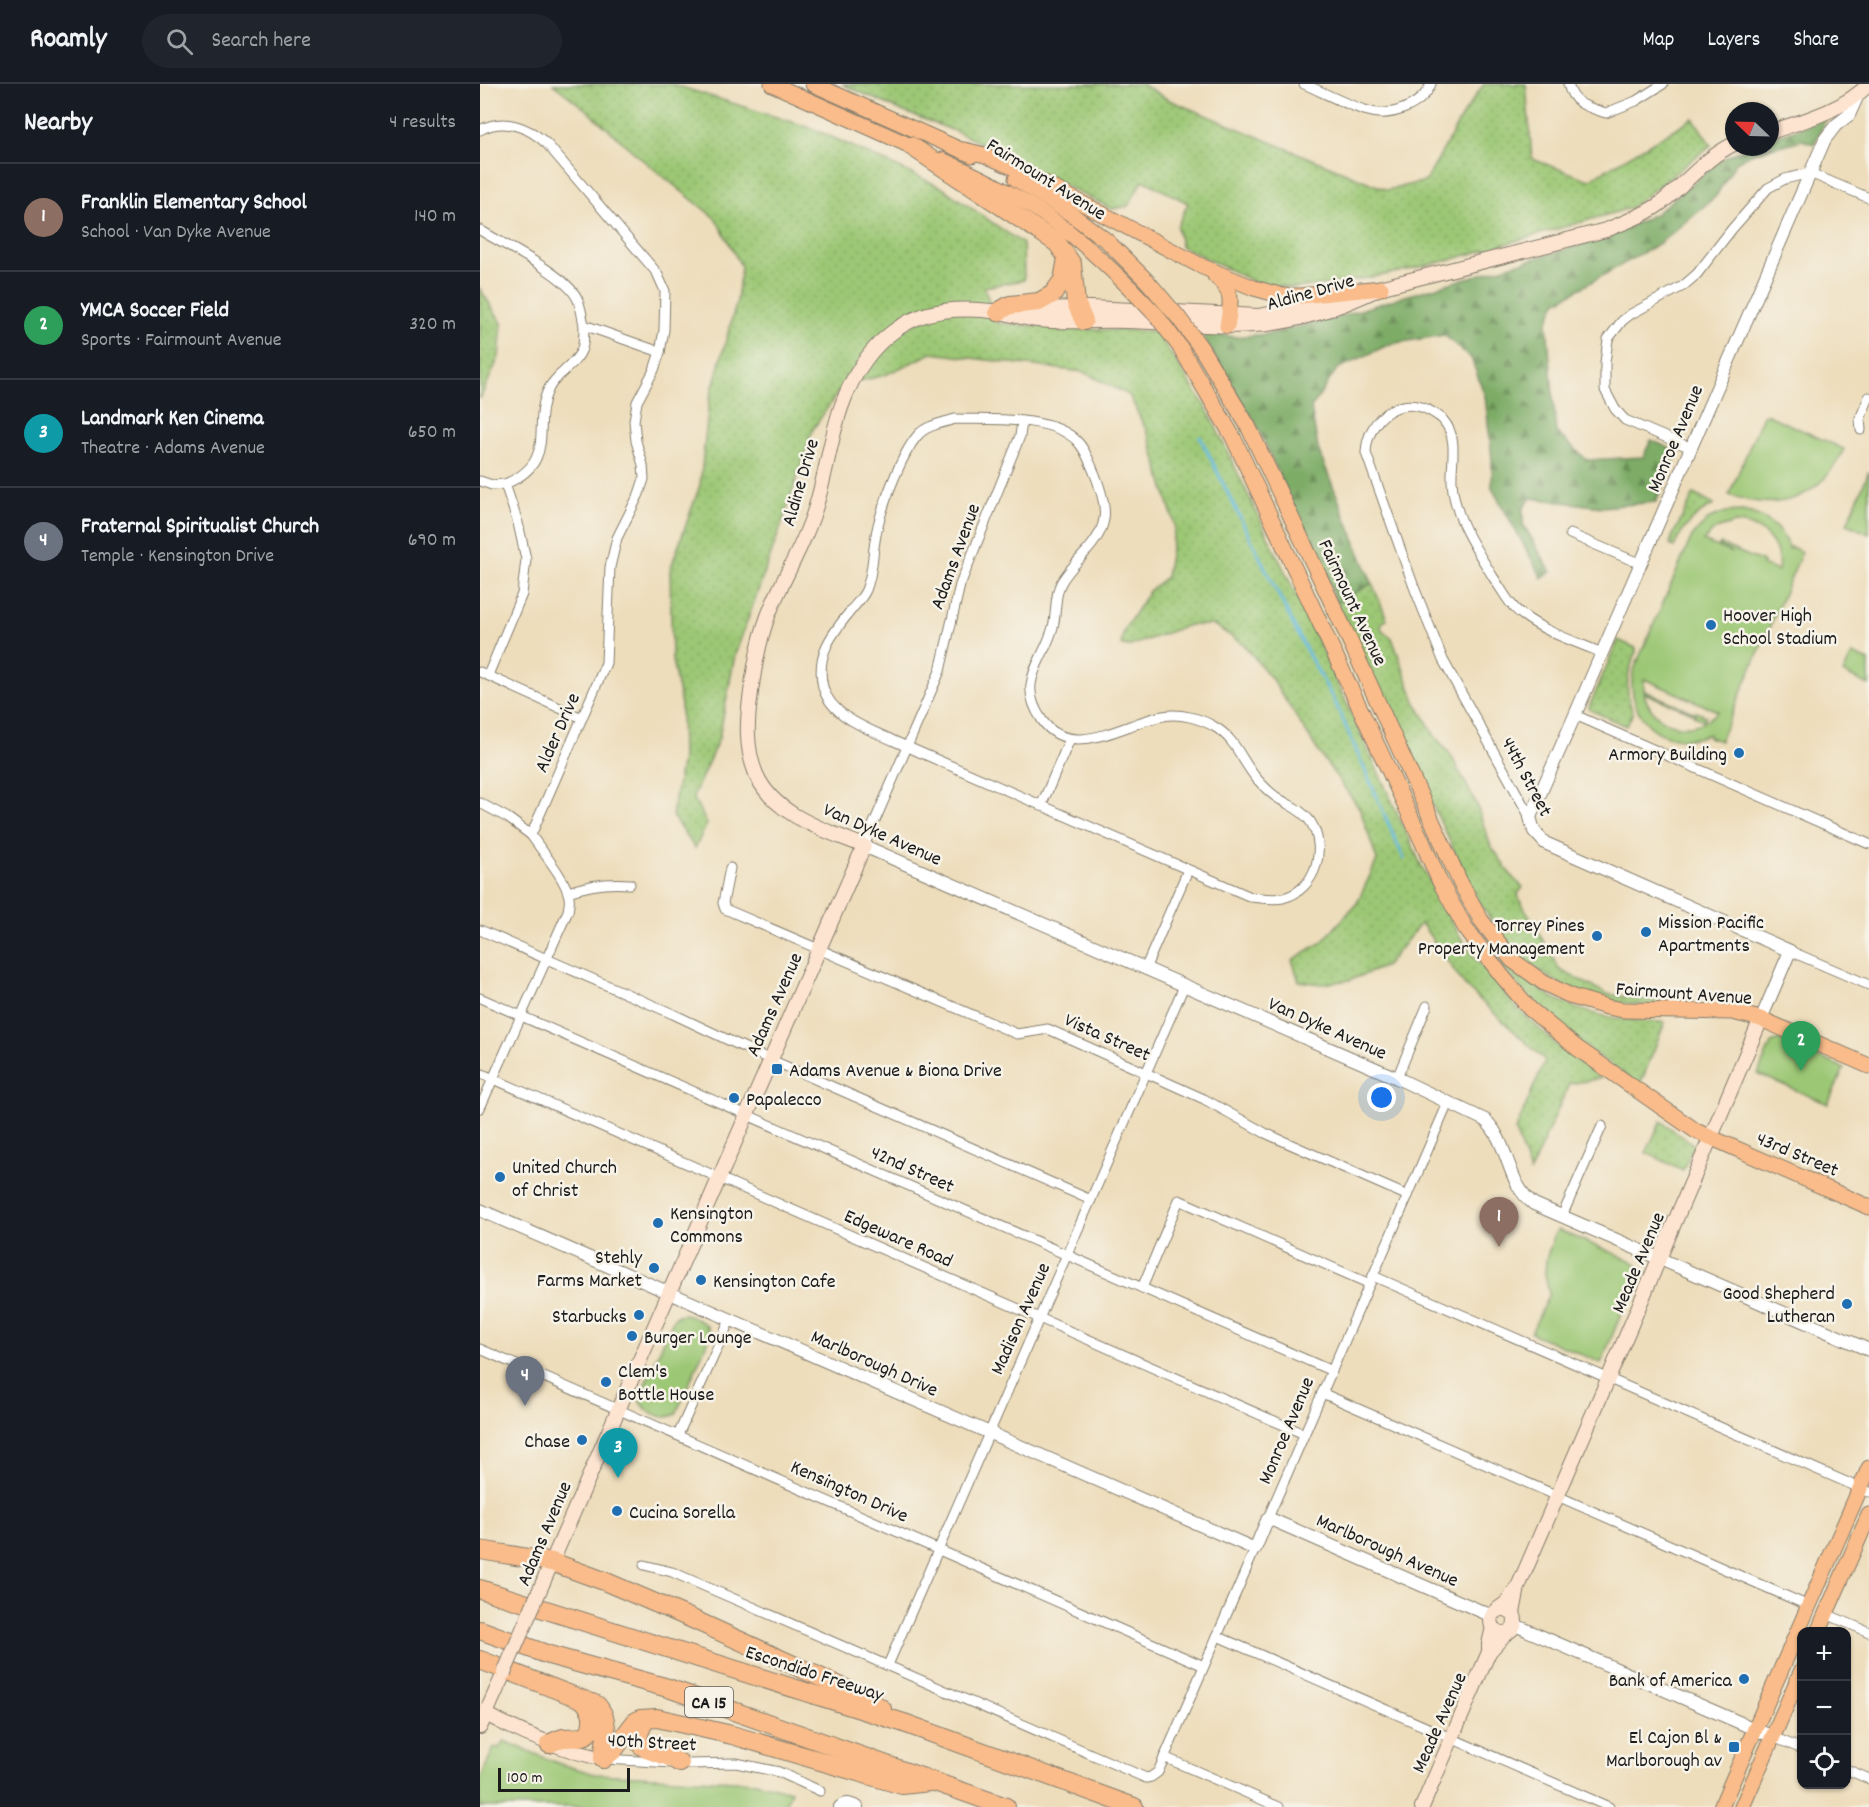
<!DOCTYPE html>
<meta charset="utf-8">
<style>
body{margin:0;font-family:Dekko,sans-serif;background:#20242c;color:#f1f3f6}
.controls{position:absolute;right:18px;bottom:18px;display:grid;overflow:hidden;border-radius:12px;box-shadow:0 2px 4px #0004}
.controls button{width:54px;height:54px;display:grid;place-items:center;padding:0;border:0;border-bottom:2px solid #363941;background:#171b24;color:#f1f3f6;font:30px sans-serif}
.compass{position:absolute;left:1245px;top:18px;width:54px;height:54px;border-radius:50%;background:#171b24;box-shadow:0 2px 4px #0004;rotate:293deg}
.scale{position:absolute;left:18px;bottom:15px;width:132px;box-sizing:border-box;padding-left:6px;border:3px solid #1c1c1c;border-top:0;font-size:16px;line-height:21px;white-space:nowrap;color:#1c1c1c;-webkit-text-stroke:4px #f7f3e8;paint-order:stroke}
.you{position:absolute;left:902px;top:1014px;width:21px;height:21px;margin:-15px;border:4px solid #fff;border-radius:50%;background:#1a73e8;box-shadow:0 0 0 9px #1a73e833}
.badge{display:grid;place-items:center;width:39px;height:39px;border-radius:50%;background:#1f6fb2;color:#fff;font-size:20px;font-weight:700}
.pin{position:absolute;translate:-50% -50px;filter:drop-shadow(0 2px 3px #0008)}
.pin::after{content:'';position:absolute;top:32px;width:21px;height:18px;background:inherit;clip-path:polygon(0 0,100% 0,50% 100%)}
.list{margin:0;padding:0;list-style:none}
h2{display:flex;justify-content:space-between;align-items:center;height:78px;margin:0;padding:0 24px;font-size:26px}
h2 small{font-size:20px;font-weight:400;color:#9ea1a6}
.list li{display:grid;grid-template-columns:39px 1fr auto;gap:18px;align-items:center;box-sizing:border-box;height:108px;padding:0 24px;border-top:2px solid #363941}
.list b{display:block;font-size:22px;white-space:nowrap}
.list p{margin:0;font-size:20px;white-space:nowrap;color:#9ea1a6}
.list em{font-size:20px;font-style:normal;color:#9ea1a6}
.icon{flex:none;width:33px;height:33px;fill:none;stroke:currentColor;stroke-width:2;stroke-linecap:round;stroke-linejoin:round}
.map{position:relative;flex:none;width:1389px;height:1723px;overflow:hidden}
header{display:flex;align-items:center;gap:36px;box-sizing:border-box;height:84px;padding:0 30px;background:#171b24;border-bottom:2px solid #363941}
header strong{font-size:28px}
nav{display:flex;gap:33px;margin-inline-start:auto;font-size:21px}
.search{width:420px;height:54px;background:#20242c;display:flex;align-items:center;gap:15px;box-sizing:border-box;padding:0 21px;border-radius:33px;color:#9ea1a6;font-size:22px}
main{display:flex}
aside{flex:1;background:#171b24}
.map>svg:first-child{display:block}
</style>
<header>
<strong>Roamly</strong>
<div class="search"><svg class="icon" aria-label="search" viewBox="0 0 24 24"><circle cx="10" cy="10" r="6"/><path d="M15 15l6 6"/></svg>Search here</div>
<nav><a>Map</a><a>Layers</a><a>Share</a></nav>
</header>
<main>
<aside>
<h2>Nearby<small>4 results</small></h2>
<ul class="list">
<li><span class="badge" style="background:#8d6e63">1</span><div><b>Franklin Elementary School</b><p>School · Van Dyke Avenue</p></div><em>140 m</em></li>
<li><span class="badge" style="background:#2e9e5b">2</span><div><b>YMCA Soccer Field</b><p>Sports · Fairmount Avenue</p></div><em>320 m</em></li>
<li><span class="badge" style="background:#0f9aa8">3</span><div><b>Landmark Ken Cinema</b><p>Theatre · Adams Avenue</p></div><em>650 m</em></li>
<li><span class="badge" style="background:#6b7280">4</span><div><b>Fraternal Spiritualist Church</b><p>Temple · Kensington Drive</p></div><em>690 m</em></li>
</ul>
</aside>
<div class="map">
<svg width="1389" height="1723" viewBox="0 0 1389 1723">
<defs>
<pattern id="grass-dots" width="8" height="8" patternUnits="userSpaceOnUse" patternTransform="scale(1.5)"><rect width="8" height="8" fill="#9cc775"/><path d="M2 2h.1M6 6h.1" fill="none" stroke="#86aa65" stroke-width="1.8" stroke-linecap="round"/></pattern>
<pattern id="forest-firs" width="22" height="20" patternUnits="userSpaceOnUse" patternTransform="scale(1.5)"><rect width="22" height="20" fill="#7dac66"/><path d="M5 1l3.5 6h-7zM16 11l3.5 6h-7z" fill="#668b53"/></pattern>
</defs>
<rect width="100%" height="100%" fill="#f7f3e8"/>
<filter id="ink" filterUnits="userSpaceOnUse"><feTurbulence type="fractalNoise" baseFrequency=".0167" numOctaves="2"/><feDisplacementMap in="SourceGraphic" scale="12" xChannelSelector="R" yChannelSelector="G"/><feConvolveMatrix kernelMatrix="1 2 1 2 8 2 1 2 1" color-interpolation-filters="sRGB"/></filter>
<filter id="wash" filterUnits="userSpaceOnUse"><feTurbulence type="fractalNoise" baseFrequency=".008" numOctaves="4" result="noise"/><feDisplacementMap in="SourceGraphic" scale="24" xChannelSelector="R" yChannelSelector="G"/><feGaussianBlur stdDeviation="1.35" result="paint"/><feColorMatrix in="noise" values="0 0 0 0 0 0 0 0 0 0 0 0 0 0 0 0 0 1.4 0 .05"/><feComposite in="paint" operator="in"/></filter>
<g filter="url(#wash)">
<rect width="100%" height="100%" fill="#edddbb"/>
<g fill="url(#grass-dots)" stroke="#5c7248" stroke-width="1.5">
<path d="M73,0H192L334,45L461,103L543,160L544,196L504,203L517,239L594,245L676,247L727,325L832,544L942,783L979,851L999,879L1035,922L1083,967L1121,994L1089,1000L1050,1088L1035,1047L1065,976L985,902L941,839L906,882L870,896L841,900L819,897L812,876L842,858L877,819L897,776L880,725L840,670L792,595L763,560L734,541H709L650,562L641,561L644,546L669,507L686,493L695,442L669,352L649,311L603,288L452,269L405,291L363,301L333,345L304,434L255,571L239,654L213,713L227,740L215,764L192,732L202,674L201,621L192,576L190,486L220,401L229,317L257,217L261,182L236,135L159,73L109,28Z"/>
<path d="M362,0H662L689,16L907,106L946,97L982,32L1004,0H1046L1052,75L1109,96L1213,34L1231,61L1150,124L970,176L909,190L852,200L813,204L774,198L701,162L697,143L708,119L663,96L648,122L632,125L480,49L422,27Z"/>
<path d="M0,205L22,239L19,273L0,315Z"/>
<path d="M1214,410L1234,421C1214,431 1203,443 1194,463L1190,461L1193,451Z"/>
<path d="M892,499L907,535L901,540L902,546L912,554L935,617L955,652L970,670L996,719L1010,760L1033,794L1043,803L1038,810L1039,814L1080,886L1127,910L1182,918L1183,922C1161,921 1140,920 1119,915C1067,902 1029,866 1002,822C994,807 984,793 979,777L857,519Z"/>
<path d="M1138,556L1156,564C1157,570 1153,575 1151,582C1145,598 1147,613 1153,629L1146,642L1110,626L1109,623Z"/>
<path d="M1023,877C1073,923 1117,937 1185,938L1160,1001C1131,981 1101,961 1074,938C1055,920 1037,900 1020,881Z"/>
<path d="M1181,1037L1214,1061L1203,1086L1166,1069Z"/>
</g>
<path fill="url(#forest-firs)" stroke="#4c6441" stroke-width="1.5" d="M1347,34L1334,60L1322,56L1273,69L1256,78L1236,112L1180,159L1076,218L1067,239L1076,348L1107,376L1163,373L1171,356L1198,368L1176,418L1122,423L1051,414L1043,424V440L1071,488L1062,494L1012,404V375L1005,312L991,274L964,251L910,260L857,285L831,324L838,365L892,499L857,519L778,344L720,248L755,253L788,250L858,233L912,216L1128,153L1175,130L1244,74L1267,63H1290V54Z"/>
<g fill="#9cc775" stroke="#5c7248" stroke-width="1.5" fill-rule="evenodd">
<path d="M1286,330L1364,365C1340,414 1301,429 1249,411L1283,331Z"/>
<path d="M1389,387V450L1367,440Z"/>
<path d="M1262,427C1285,431 1301,443 1309,465L1311,463L1322,468L1240,657L1228,653L1229,650C1184,668 1145,634 1153,588L1212,452L1230,434L1246,428ZM1255,439C1282,440 1302,460 1298,487L1282,481L1283,478L1240,460L1239,462L1253,469L1223,457L1236,445ZM1164,595L1237,627H1238C1214,654 1172,644 1164,609L1215,630L1214,632L1224,636L1226,632L1216,628L1215,629L1165,607L1164,608Z"/>
<path d="M1372,570L1389,577V601L1363,589Z"/>
<path d="M1299,956L1364,984L1348,1020L1278,990L1291,959Z"/>
<path d="M1078,1146L1152,1177L1157,1181L1159,1186L1121,1279L1051,1249L1069,1210L1065,1190L1066,1175L1075,1149Z"/>
<path d="M205,1230C216,1235 230,1238 230,1252L196,1330C183,1338 162,1327 159,1314L193,1236L198,1231Z"/>
<path d="M24,1657L80,1680L115,1690L276,1698L311,1707L304,1723H0V1696L14,1663L19,1664Z"/>
</g>
<g fill="none" stroke-linecap="round" stroke-linejoin="round">
<path stroke="#61bade" stroke-width="3" d="M720,353L825,564L856,620L924,775"/>
</g>
</g>
<g filter="url(#ink)">
<g fill="none" stroke-linecap="round" stroke-linejoin="round">
<defs>
<g id="minor">
<path d="M824,0C845,9 866,21 888,27C910,34 942,22 951,0"/>
<path d="M1088,0C1093,21 1108,23 1126,29L1156,17L1183,0"/>
<path d="M0,46C24,33 49,43 67,60L177,189L185,207L184,246L180,268L174,286L157,318L154,337L156,357L163,381L164,395L159,410L137,454L130,483L126,579L51,751C61,766 86,795 89,813C90,818 89,822 88,827L0,1024"/>
<path d="M0,146C24,161 85,190 97,214C101,222 102,232 104,241L180,268"/>
<path d="M475,335C510,336 572,331 597,357C606,366 609,377 614,388C628,423 631,442 604,470C596,479 587,488 581,499C574,512 577,528 573,543C564,578 535,597 562,636C591,678 646,638 683,632C700,629 720,634 735,643C756,655 762,678 777,695C784,703 792,711 801,716C811,722 823,727 830,737C848,764 836,806 803,814C793,816 782,814 771,813L414,657C389,645 351,633 343,603C335,569 353,549 372,525C377,519 383,513 386,506C393,489 392,474 395,457C398,431 421,370 438,351C447,341 463,339 475,335Z"/>
<path d="M1381,346L1380,335L1389,313"/>
<path d="M1211,364L1145,336L1135,325L1125,306V279L1128,255L1142,237L1151,230L1203,202L1217,190L1252,145L1288,104L1305,95L1330,89L1389,114"/>
<path d="M0,397L12,401L25,400"/>
<path d="M1090,450L1161,480"/>
<path d="M0,588L102,634"/>
<path d="M8,591L42,510L46,475L38,439L25,400C80,377 50,341 69,304C77,289 96,281 102,265C104,258 104,248 104,241"/>
<path d="M1095,631L1389,760"/>
<path d="M0,719L28,734L51,751"/>
<path d="M561,722L590,655"/>
<path d="M1050,733L963,576L934,503L886,369C887,335 920,308 952,328C955,330 961,333 963,336C979,354 971,377 972,397C974,434 995,463 1013,493C1022,506 1030,523 1044,532C1067,549 1097,558 1122,569"/>
<path d="M384,762L460,587L480,501L540,352L542,338"/>
<path d="M250,784L243,819L245,825L537,950L568,945L724,1015L785,1049L928,1112"/>
<path d="M88,808C108,801 129,798 150,800"/>
<path d="M0,846L193,930L280,971L611,1116"/>
<path d="M1310,867L1389,901"/>
<path d="M665,885L708,786"/>
<path d="M0,914L852,1287"/>
<path d="M0,989L824,1350"/>
<path d="M917,994L947,922"/>
<path d="M1082,1132L1122,1042"/>
<path d="M893,1192L1389,1408"/>
<path d="M662,1204L699,1116L890,1200"/>
<path d="M0,1265L724,1582"/>
<path d="M842,1309L1329,1522"/>
<path d="M198,1351L250,1236"/>
<path d="M788,1434L968,1019"/>
<path d="M164,1481L192,1488L666,1694L671,1693L678,1688L775,1465"/>
<path d="M1346,1530L1389,1548"/>
<path d="M737,1552L1129,1723"/>
<path d="M408,1581L704,902"/>
<path d="M1293,1653L1322,1665"/>
<path d="M684,1673L799,1723"/>
<path d="M126,1675L209,1680L256,1679L299,1688L340,1707"/>
<path d="M1366,1685L1389,1695"/>
</g>
<g id="tertiary">
<path d="M384,762L917,994L1005,1036C1030,1059 1026,1100 1054,1120L1389,1266"/>
<path d="M1281,935L1310,867L1065,759L1054,747L1050,733L1095,631L1345,55L1356,41L1369,31L1378,11"/>
<path d="M0,1126L775,1465L788,1434L1012,1532"/>
<path d="M1035,1541L1293,1653"/>
<path d="M360,1723C366,1718 370,1720 377,1723"/>
</g>
<g id="secondary">
<path d="M1290,48C1323,37 1364,26 1389,0"/>
<path d="M891,206L1126,146C1145,138 1165,131 1181,119C1205,100 1226,73 1254,60"/>
<path d="M547,225L610,224L779,232L807,227L858,213"/>
<path d="M64,1496L384,762C345,746 294,732 276,690C265,663 267,636 271,608C275,579 280,550 292,522C307,487 328,453 338,415C352,366 354,318 386,275C401,254 424,237 448,230C470,224 498,225 520,228C532,230 545,235 558,236C587,239 617,236 647,237C689,238 732,244 774,241C817,239 858,224 896,206"/>
<path d="M1038,1503L1128,1295L1281,935"/>
<circle cx="1023" cy="1537" r="12"/>
<path d="M1018,1525L1025,1520L1038,1503L1033,1529"/>
<path d="M1013,1543L1009,1560V1568L1026,1549"/>
<path d="M6,1630C43,1651 82,1665 123,1675"/>
<path d="M0,1643L24,1589"/>
<path d="M942,1723L1009,1568"/>
</g>
<g id="primary">
<path d="M292,0L440,66"/>
<path d="M333,0L492,71"/>
<path d="M484,66L505,71L539,86L723,183L774,204L803,212H820L901,204"/>
<path d="M462,76C505,95 549,117 586,146C609,164 630,184 651,205"/>
<path d="M536,95L591,130L627,157L668,198"/>
<path d="M735,192C755,207 751,220 747,242"/>
<path d="M700,263L753,353L942,757L960,798L986,845L1022,892L1050,925L1097,964L1216,1047L1389,1123"/>
<path d="M721,264L768,342L869,555L980,798L1001,836L1032,876L1064,899L1093,913L1127,923L1143,926L1252,928L1281,935L1389,982"/>
<path d="M1338,1548L1389,1431"/>
<path d="M1241,1723L1389,1384"/>
<path d="M1262,1723L1322,1586"/>
</g>
<g id="motorway">
<path d="M431,62L577,159L592,180L596,219L604,237"/>
<path d="M518,228L530,221L559,218L573,210L583,196L587,174"/>
<path d="M0,1466L72,1478L124,1497L210,1534L386,1614L402,1625"/>
<path d="M0,1505L424,1639L654,1723"/>
<path d="M0,1546L69,1571L188,1604L526,1723"/>
<path d="M0,1576L117,1621C131,1636 125,1657 123,1675"/>
<path d="M166,1635C151,1661 159,1663 183,1671C189,1672 195,1676 200,1679"/>
<path d="M69,1660C73,1658 79,1655 83,1654C96,1653 111,1657 112,1637C113,1628 109,1623 103,1616"/>
<path d="M123,1675L133,1667L155,1638L160,1635L177,1634L252,1651L422,1701L450,1698"/>
</g>
</defs>
<use href="#minor" stroke="#847c6c" stroke-width="11"/>
<use href="#tertiary" stroke="#847c6c" stroke-width="14"/>
<use href="#secondary" stroke="#847c6c" stroke-width="16"/>
<use href="#primary" stroke="#847c6c" stroke-width="17"/>
<use href="#motorway" stroke="#847c6c" stroke-width="20"/>
<use href="#minor" stroke="#fff" stroke-width="9"/>
<use href="#tertiary" stroke="#fff" stroke-width="12"/>
<use href="#secondary" stroke="#fde4d0" stroke-width="14"/>
<use href="#primary" stroke="#f9bc8a" stroke-width="15"/>
<use href="#motorway" stroke="#f9bc8a" stroke-width="18"/>
<defs>
<path id="secondary-bridge" d="M24,1589L64,1496"/>
<g id="primary-bridge">
<path d="M668,198L698,233L721,264"/>
<path d="M651,205L676,231L700,263"/>
</g>
</defs>
<use href="#secondary-bridge" stroke="#847c6c" stroke-width="16" stroke-linecap="butt"/>
<use href="#primary-bridge" stroke="#847c6c" stroke-width="17" stroke-linecap="butt"/>
<use href="#secondary-bridge" stroke="#fde4d0" stroke-width="14"/>
<use href="#primary-bridge" stroke="#f9bc8a" stroke-width="15"/>
</g>
</g>
<g fill="#1f6fb2" stroke="#f7f3e8" stroke-width="2">
<circle cx="1231" cy="541" r="6"/>
<circle cx="1259" cy="669" r="6"/>
<circle cx="1166" cy="848" r="6"/>
<circle cx="1117" cy="852" r="6"/>
<rect x="291" y="979" width="12" height="12" rx="3"/>
<circle cx="254" cy="1014" r="6"/>
<circle cx="20" cy="1093" r="6"/>
<circle cx="178" cy="1139" r="6"/>
<circle cx="174" cy="1184" r="6"/>
<circle cx="221" cy="1196" r="6"/>
<circle cx="1367" cy="1220" r="6"/>
<circle cx="159" cy="1231" r="6"/>
<circle cx="152" cy="1252" r="6"/>
<circle cx="126" cy="1298" r="6"/>
<circle cx="102" cy="1356" r="6"/>
<circle cx="137" cy="1427" r="6"/>
<circle cx="1264" cy="1595" r="6"/>
<rect x="1248" y="1657" width="12" height="12" rx="3"/>
</g>
<g text-anchor="middle" stroke-width="5" stroke-linejoin="round" paint-order="stroke">
<rect fill="#f7f3e8" stroke="#5e5c59" stroke-width="1.5" x="205" y="1603" width="48" height="30" rx="4.5"/>
<g font-size="18" font-weight="bold" fill="#1c1c1c">
<text x="229" y="1624">CA 15</text>
</g>
<g font-size="20" fill="#1c1c1c" stroke="#f7f3e8">
<text transform="translate(567 94) rotate(32)" y="7">Fairmount Avenue</text>
<text transform="translate(830 207) rotate(-16)" y="7">Aldine Drive</text>
<text transform="translate(1194 354) rotate(-67)" y="7">Monroe Avenue</text>
<text transform="translate(319 398) rotate(-74)" y="7">Aldine Drive</text>
<text transform="translate(474 472) rotate(-70)" y="7">Adams Avenue</text>
<text transform="translate(874 518) rotate(65)" y="7">Fairmount Avenue</text>
<text transform="translate(76 648) rotate(-66)" y="7">Alder Drive</text>
<text transform="translate(1048 692) rotate(62)" y="7">44th Street</text>
<text transform="translate(403 749) rotate(24)" y="7">Van Dyke Avenue</text>
<text transform="translate(1204 908) rotate(4)" y="7">Fairmount Avenue</text>
<text transform="translate(293 920) rotate(-66)" y="7">Adams Avenue</text>
<text transform="translate(848 943) rotate(24)" y="7">Van Dyke Avenue</text>
<text transform="translate(628 952) rotate(24)" y="7">Vista Street</text>
<text transform="translate(1318 1069) rotate(23)" y="7">43rd Street</text>
<text transform="translate(433 1084) rotate(24)" y="7">42nd Street</text>
<text transform="translate(419 1153) rotate(24)" y="7">Edgeware Road</text>
<text transform="translate(1157 1178) rotate(-67)" y="7">Meade Avenue</text>
<text transform="translate(539 1234) rotate(-66)" y="7">Madison Avenue</text>
<text transform="translate(395 1278) rotate(24)" y="7">Marlborough Drive</text>
<text transform="translate(805 1346) rotate(-67)" y="7">Monroe Avenue</text>
<text transform="translate(370 1406) rotate(24)" y="7">Kensington Drive</text>
<text transform="translate(63 1449) rotate(-67)" y="7">Adams Avenue</text>
<text transform="translate(908 1465) rotate(24)" y="7">Marlborough Avenue</text>
<text transform="translate(335 1588) rotate(18)" y="7">Escondido Freeway</text>
<text transform="translate(958 1638) rotate(-66)" y="7">Meade Avenue</text>
<text transform="translate(172 1657) rotate(3)" y="7">40th Street</text>
</g>
<g font-size="20" fill="#1c1c1c" stroke="#f7f3e8" text-anchor="start">
<text x="1243" y="537">Hoover High<tspan x="1243" dy="23">School Stadium</tspan></text>
<text x="1247" y="676" text-anchor="end">Armory Building</text>
<text x="1178" y="844">Mission Pacific<tspan x="1178" dy="23">Apartments</tspan></text>
<text x="1105" y="847" text-anchor="end">Torrey Pines<tspan x="1105" dy="23">Property Management</tspan></text>
<text x="309" y="992">Adams Avenue &amp; Biona Drive</text>
<text x="266" y="1021">Papalecco</text>
<text x="32" y="1089">United Church<tspan x="32" dy="23">of Christ</tspan></text>
<text x="190" y="1135">Kensington<tspan x="190" dy="23">Commons</tspan></text>
<text x="162" y="1179" text-anchor="end">Stehly<tspan x="162" dy="23">Farms Market</tspan></text>
<text x="233" y="1203">Kensington Cafe</text>
<text x="1355" y="1215" text-anchor="end">Good Shepherd<tspan x="1355" dy="23">Lutheran</tspan></text>
<text x="147" y="1238" text-anchor="end">Starbucks</text>
<text x="164" y="1259">Burger Lounge</text>
<text x="138" y="1293">Clem's<tspan x="138" dy="23">Bottle House</tspan></text>
<text x="90" y="1363" text-anchor="end">Chase</text>
<text x="149" y="1434">Cucina Sorella</text>
<text x="1252" y="1602" text-anchor="end">Bank of America</text>
<text x="1242" y="1659" text-anchor="end">El Cajon Bl &amp;<tspan x="1242" dy="23">Marlborough av</tspan></text>
</g>
</g>
</svg>
<div class="controls">
<button>+</button>
<button>−</button>
<button><svg class="icon" aria-label="locate" viewBox="0 0 24 24"><circle cx="12" cy="12" r="6"/><path d="M12 2v4M12 18v4M2 12h4M18 12h4"/></svg></button>
</div>
<svg class="compass" viewBox="-18 -18 36 36"><path d="M0-13l5 13h-10z" fill="#e53935"/><path d="M0 13l5-13h-10z" fill="#9ea1a6"/></svg>
<div class="scale">100 m</div>
<div class="you"></div>
<div class="pin badge" style="left:1019px;top:1163px;background:#8d6e63">1</div>
<div class="pin badge" style="left:1321px;top:987px;background:#2e9e5b">2</div>
<div class="pin badge" style="left:138px;top:1394px;background:#0f9aa8">3</div>
<div class="pin badge" style="left:45px;top:1322px;background:#6b7280">4</div>
</div>
</main>
